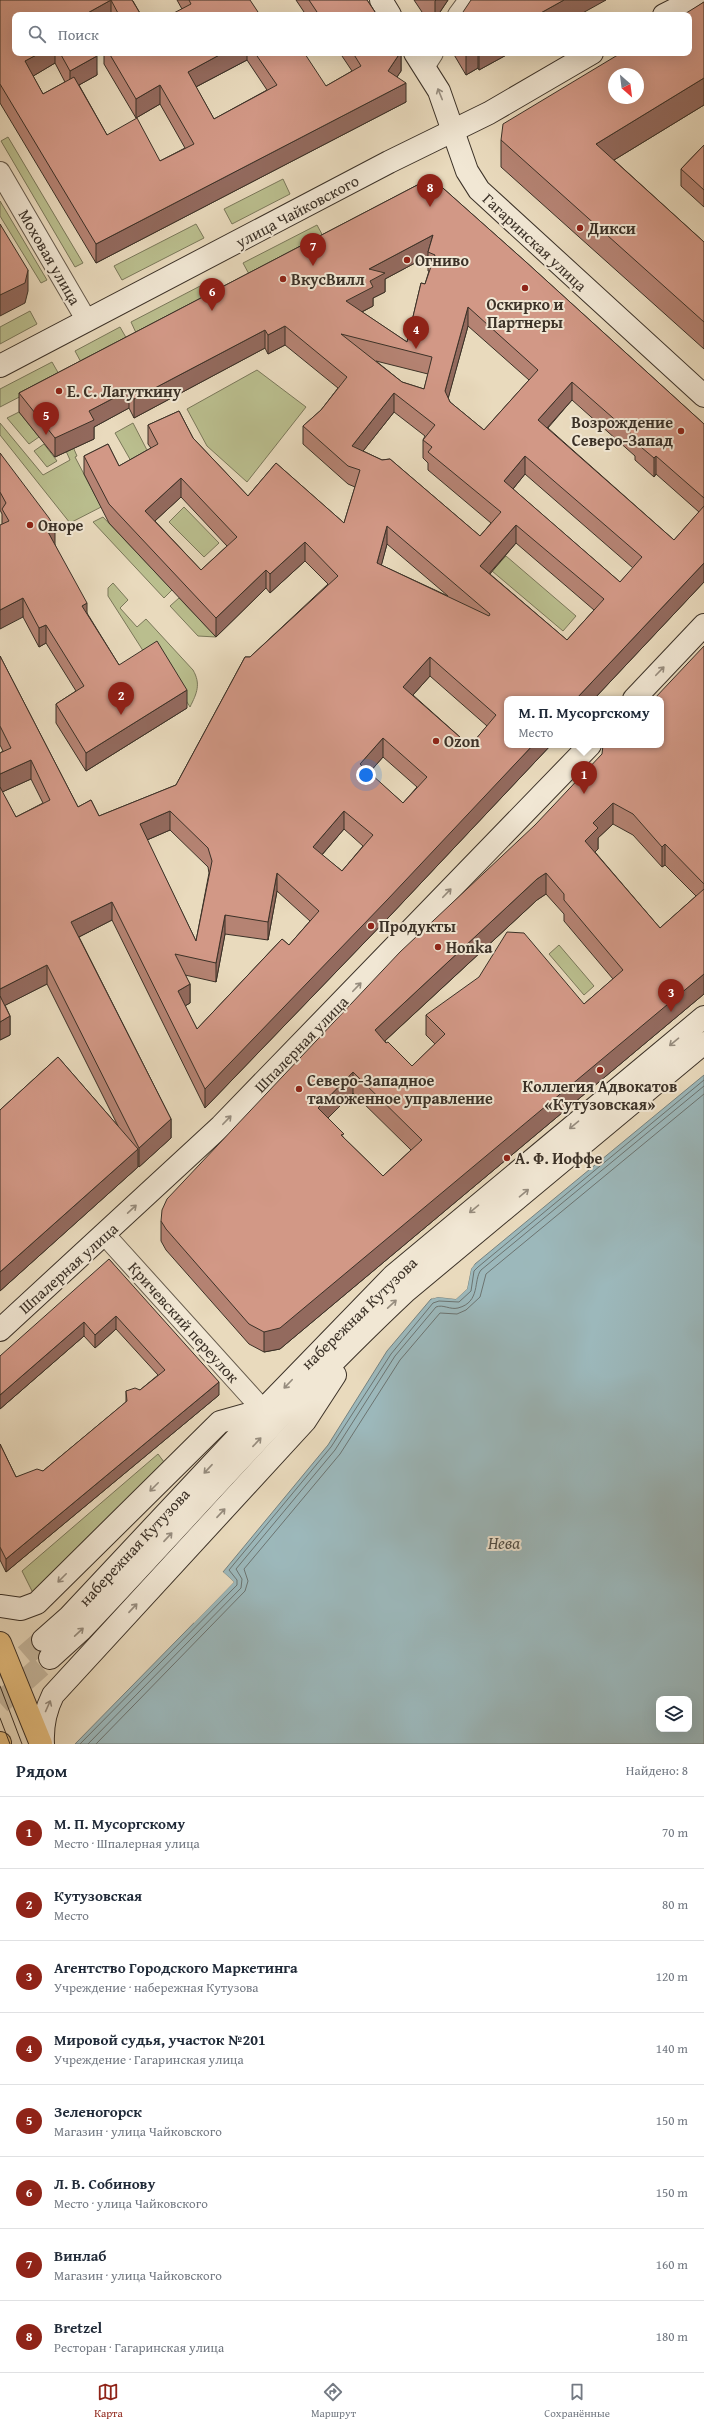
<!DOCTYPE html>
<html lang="ru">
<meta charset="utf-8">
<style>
body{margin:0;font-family:"Gentium Book Plus",serif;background:#f6f6f7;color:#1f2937}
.controls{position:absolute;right:12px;bottom:12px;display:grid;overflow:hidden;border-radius:8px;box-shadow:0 4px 16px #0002}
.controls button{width:36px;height:36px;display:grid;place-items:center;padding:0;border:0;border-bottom:1px solid #e0e1e3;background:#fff;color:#1f2937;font:20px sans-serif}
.compass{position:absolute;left:608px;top:68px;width:36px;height:36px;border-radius:50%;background:#fff;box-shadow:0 4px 16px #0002;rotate:152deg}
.you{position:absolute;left:366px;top:775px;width:14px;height:14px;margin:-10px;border:3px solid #fff;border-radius:50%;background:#1a73e8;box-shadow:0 0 0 6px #1a73e833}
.badge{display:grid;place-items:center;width:26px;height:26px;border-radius:50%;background:#8f2418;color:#fff;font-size:13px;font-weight:700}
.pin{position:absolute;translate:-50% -33px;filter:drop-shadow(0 1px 2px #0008)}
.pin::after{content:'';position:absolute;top:21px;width:14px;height:12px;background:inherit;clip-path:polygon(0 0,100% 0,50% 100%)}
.popup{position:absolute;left:504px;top:696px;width:160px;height:52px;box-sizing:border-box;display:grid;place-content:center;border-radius:8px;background:#fff;filter:drop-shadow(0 1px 3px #0005);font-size:13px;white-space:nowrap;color:#747a83}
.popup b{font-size:15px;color:#1f2937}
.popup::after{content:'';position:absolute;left:50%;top:100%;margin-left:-8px;border:8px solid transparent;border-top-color:#fff}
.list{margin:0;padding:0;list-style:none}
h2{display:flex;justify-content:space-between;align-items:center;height:52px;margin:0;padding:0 16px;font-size:17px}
h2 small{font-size:13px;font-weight:400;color:#747a83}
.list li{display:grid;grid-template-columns:26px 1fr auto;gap:12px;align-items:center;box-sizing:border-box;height:72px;padding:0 16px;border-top:1px solid #e0e1e3}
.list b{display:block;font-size:15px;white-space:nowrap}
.list p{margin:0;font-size:13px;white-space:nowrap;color:#747a83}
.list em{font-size:13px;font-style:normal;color:#747a83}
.icon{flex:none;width:22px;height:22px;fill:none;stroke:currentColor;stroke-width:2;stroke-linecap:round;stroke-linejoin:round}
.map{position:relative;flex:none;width:704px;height:1744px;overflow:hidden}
.search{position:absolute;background:#fff;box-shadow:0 4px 16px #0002;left:12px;right:12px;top:12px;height:44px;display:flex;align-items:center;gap:10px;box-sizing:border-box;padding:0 14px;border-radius:8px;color:#747a83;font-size:15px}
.sheet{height:628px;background:#fff}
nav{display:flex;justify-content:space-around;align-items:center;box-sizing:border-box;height:56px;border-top:1px solid #e0e1e3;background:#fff;font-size:11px;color:#747a83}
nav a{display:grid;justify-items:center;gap:2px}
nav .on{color:#8f2418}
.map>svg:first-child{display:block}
</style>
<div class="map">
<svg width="704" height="1744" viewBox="0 0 704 1744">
<rect width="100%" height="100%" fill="#e9dabd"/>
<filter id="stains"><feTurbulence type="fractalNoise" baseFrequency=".005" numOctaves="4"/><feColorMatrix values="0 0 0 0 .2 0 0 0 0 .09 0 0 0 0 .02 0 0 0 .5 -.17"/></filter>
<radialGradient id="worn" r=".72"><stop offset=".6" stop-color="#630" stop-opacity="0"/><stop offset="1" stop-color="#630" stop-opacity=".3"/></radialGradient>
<g fill="#babe8e" stroke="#7a785a">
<path d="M8,137L83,263L75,267L1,141Z"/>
<path d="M283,179L290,194L232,224L224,209Z"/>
<path d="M0,201L47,280L41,283L0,216Z"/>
<path d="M196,224L204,238L122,280L114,266Z"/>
<path d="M317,225L324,238L250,276L243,263Z"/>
<path d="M204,284L210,297L137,335L131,322Z"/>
<path d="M30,311L37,324L0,344V327Z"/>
<path d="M120,327L128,341L82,364L75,351Z"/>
<path d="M52,362L60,376L0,407V389Z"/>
<path d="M257,370L306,407L247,482L207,446L187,409Z"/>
<path d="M19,412L39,437L29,444L7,418Z"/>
<path d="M0,423L43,475L70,460L66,451L73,447L77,456L75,457L96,497L105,505L70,523L0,435Z"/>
<path d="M133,423L148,452L131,461L115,433Z"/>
<path d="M44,444L57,461L47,467L34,451Z"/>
<path d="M184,507L219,543L204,557L169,522Z"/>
<path d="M103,517L172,590L164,598L93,522Z"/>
<path d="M506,556L576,616L563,631L492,571Z"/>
<path d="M113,583L128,600L120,608L137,627L146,619L193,670C201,684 197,693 190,707L158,655L149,660L108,596V588Z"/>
<path d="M179,598L216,637L198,636L170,606Z"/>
<path d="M559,945L594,986L584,995L549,954Z"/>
<path d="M158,1454L164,1462L34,1595L22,1571Z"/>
</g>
<path fill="#9cb8bb" stroke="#758280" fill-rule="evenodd" d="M704,1075V1744H75L234,1582L223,1572L328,1445L387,1351L431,1299L438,1297L456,1299L467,1289L471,1269L475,1264ZM659,1699H689V1729H659Z"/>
<g fill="#e9dabd">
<path d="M475,1264L471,1269L467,1289L456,1299L438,1297L431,1299L438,1295L455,1297L466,1288L469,1269Z"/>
<path d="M223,1572L234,1582L194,1623L193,1621L231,1582L221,1573Z"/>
</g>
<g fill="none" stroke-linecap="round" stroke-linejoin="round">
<g stroke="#6c7471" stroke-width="1">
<path d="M80,1744L237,1585V1580L229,1570L331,1447L391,1354L433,1303L439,1301L459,1302L471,1291L474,1271L478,1267L704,1080"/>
<path d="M88,1744L241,1588L242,1579L236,1569L335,1450L395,1356L436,1307C443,1304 450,1310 458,1308C481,1302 473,1280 481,1270L704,1086"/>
<path d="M96,1744L245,1591L248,1581L244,1569L340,1454L400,1360L440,1313L457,1314L466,1310L480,1297L486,1274L704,1094"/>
</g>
<g stroke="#c6b89f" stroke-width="22" stroke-dasharray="22 11" stroke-linecap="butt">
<path d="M0,1677L43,1640"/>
<path d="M0,1703L50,1658"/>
</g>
<defs>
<g id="street">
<path d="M458,15L469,0"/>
<path d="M424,67L433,53"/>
<path d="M0,172L87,321"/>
<path d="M105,1235L263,1410"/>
</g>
<g id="secondary">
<path d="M381,0L390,15"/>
<path d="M664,15L694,0"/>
<path d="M415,53L439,91L467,171L479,190L704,396"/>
<path d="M0,366L389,162L489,113L592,53"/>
<path d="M634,699L704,625"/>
<path d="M0,1330L221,1126L590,745"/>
<path d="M0,1606L21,1609L37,1603L220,1422L263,1410"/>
<path d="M43,1640L69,1617L263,1410L393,1276L704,1017"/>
<path d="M50,1658L82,1629C189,1516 292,1398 406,1291L704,1043"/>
<path d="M43,1744C42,1725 45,1711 53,1695L305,1421L335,1375"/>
</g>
<g id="primary">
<path d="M0,1643L41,1744"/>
<path d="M0,1743V1744"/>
</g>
</defs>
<use href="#street" stroke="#665b4c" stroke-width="22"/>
<use href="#secondary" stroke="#3b3127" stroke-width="24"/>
<use href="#primary" stroke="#3b3127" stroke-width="24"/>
<use href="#street" stroke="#f1e7d4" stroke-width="20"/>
<use href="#secondary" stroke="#f1e7d4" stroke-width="22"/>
<use href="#primary" stroke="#e4bd7e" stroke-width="22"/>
<g stroke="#3b3127" stroke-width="1">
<path d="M0,1686L22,1744"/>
<path d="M0,1718L10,1744"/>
</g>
</g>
<g fill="#b58373" stroke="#3b3127" fill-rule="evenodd">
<path d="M0,0L133,1L141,15H15V53H95L97,75L79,85L107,135L160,161L185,148L160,104L136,118L104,64V53H286L288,55L326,86L352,71L340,53H401V71L397,77L406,102L96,263L0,103ZM247,60L267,90L214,119L196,87ZM55,63L65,82L43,94L33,76Z"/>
<path d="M177,0H250L182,9Z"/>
<path d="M296,0H367L377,15H306Z"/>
<path d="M414,0H448L438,15H424Z"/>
<path d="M704,2V105L614,160L704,242V349L501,167V140Z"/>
<path d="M453,53H510L479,70L478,68L466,75Z"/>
<path d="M704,145V207L681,186V169Z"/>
<path d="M425,181H435L526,262L704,424V582L594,699H507V745H551L388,918L205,1108L112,920L79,937L171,1119V1138L139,1167L138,1166V1167L0,1291V1110L58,1057L118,1126L47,984L5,1005L10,1016V1035L0,1040V753L3,751L0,745V656L78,807L91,800L99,816L176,785L245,657H250L328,584L305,561L270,593L266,588L216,637L109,523L84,474V456L108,444L119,466L151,448L148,444V425L179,411L193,438L248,496L276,463L344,523L355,487L348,484L303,444V426L321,410L338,388L285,345L268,354L265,348L134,418L129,408L94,427V439L55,457L19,412V393ZM428,256V271H429L425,284L421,283L407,342L362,312L373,306V298L385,292V279ZM468,326L529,380L484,430L450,402L448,398ZM376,361L428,374L424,389L402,382ZM572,400L635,456V460L654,477L656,474L699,512L674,540L548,428ZM394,412L425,436L423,440V458L428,463V470L491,523L480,536L390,459L382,460L363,451ZM525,474L633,568L620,582L513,489ZM181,497L227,546L201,570L155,521ZM516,543L594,610L567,640L490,574ZM387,544L448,596L381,565ZM430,676L487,726L470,746L413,695ZM383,757L417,787L403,803L369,773ZM31,779L43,803L16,817L2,792ZM344,829L363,846L342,871L322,855ZM170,830L208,867L209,873L196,941L147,840ZM277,891L310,921L289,945L282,939L197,1029L185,1006L190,1003V984L185,975L216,982L225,934L268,940Z"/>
<path d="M0,453L55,545L87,613L119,665L187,708L86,771L56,723V704L76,691L46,643L39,647L23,617L2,524V514L0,510Z"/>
<path d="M704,646V994L280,1349L264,1352L249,1344L166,1250L161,1241V1221L661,745ZM613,824L633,835L662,867L665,865L696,896L660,928L595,852L598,849V838ZM546,894L564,914V921L613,979L584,1004L426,1015V1035L435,1044L412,1066L386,1043L385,1041L537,900ZM353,1093L411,1150L383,1176L344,1138L328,1118Z"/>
<path d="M109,1259L219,1395L6,1572L0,1560V1444L16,1477L43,1471L126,1402V1391L140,1390L158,1375L116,1329L95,1348L84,1336L0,1409Z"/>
</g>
<g fill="#936a5e" stroke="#3b3127">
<path d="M111,0V15H84Z"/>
<path d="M436,0H448L438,15H435V1Z"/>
<path d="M564,0H606L579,15H537Z"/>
<path d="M40,53H55V63L25,81V61Z"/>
<path d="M223,53H247V60L188,91V72Z"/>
<path d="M400,53H401V71L388,90V71Z"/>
<path d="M466,53H478V68L466,75Z"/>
<path d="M479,53H510L479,70Z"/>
<path d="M97,56V75L70,90V71Z"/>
<path d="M704,78V105L596,171V144Z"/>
<path d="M406,83V102L96,263V244Z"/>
<path d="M160,85V104L136,118V99Z"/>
<path d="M433,235L428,252V256L385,279V292L373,298V306L346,320V301L369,269Z"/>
<path d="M28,270V291L25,303L0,316V295Z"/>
<path d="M468,307V326L445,410V391Z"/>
<path d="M285,326V345L268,354V335Z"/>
<path d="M265,330V348L134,418V399Z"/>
<path d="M572,382V400L538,438V420Z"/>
<path d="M129,390V408L94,427V439L55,457V438L89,411Z"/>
<path d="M394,393V412L352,465V446Z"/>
<path d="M525,456V474L504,500V481Z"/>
<path d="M656,456V474L654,477V458Z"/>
<path d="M181,478V497L145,530V511Z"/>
<path d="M516,525V543L480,584V566Z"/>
<path d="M387,526V544L377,582V563Z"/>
<path d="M55,528V546L48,532Z"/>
<path d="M305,542V561L270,593V574Z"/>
<path d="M704,563V582L594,699H576Z"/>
<path d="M266,570V588L216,637V618Z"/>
<path d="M23,598V617L0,629V610Z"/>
<path d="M87,603V622L82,606Z"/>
<path d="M46,625V643L39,647V628Z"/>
<path d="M430,657V676L403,706V687Z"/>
<path d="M187,690V708L86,771V753Z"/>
<path d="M383,738V757L360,783V764Z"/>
<path d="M533,745H551L388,918L205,1108V1089Z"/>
<path d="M31,760V779L0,793V774Z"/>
<path d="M613,803V824L598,838V849L585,862V841L593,823Z"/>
<path d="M170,811V830L140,843V824Z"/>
<path d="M344,811V829L313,865V847Z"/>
<path d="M665,844V865L662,867V847Z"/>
<path d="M277,873V891L268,940V922Z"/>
<path d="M546,873V894L537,900L375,1050V1030L537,879Z"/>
<path d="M112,902V920L71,941V922Z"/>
<path d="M225,915V934L216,982V963Z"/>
<path d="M47,965V984L0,1008V989Z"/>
<path d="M704,974V994L280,1349L264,1352V1332Z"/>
<path d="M190,984V1003L178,1010V991Z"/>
<path d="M10,1016V1035L0,1040V1022Z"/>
<path d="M353,1072V1093L318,1128V1108Z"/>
<path d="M171,1119V1138L139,1167V1148Z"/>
<path d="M138,1149V1167L0,1291V1272Z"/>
<path d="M116,1316V1329L95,1348V1335Z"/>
<path d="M84,1322V1336L0,1409V1395Z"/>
<path d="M219,1382V1395L6,1572V1559Z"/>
</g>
<g fill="#d29886" stroke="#3b3127" fill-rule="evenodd">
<path d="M0,0H111L84,15H15V53H40L25,61L43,94L74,77L107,135L137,118L160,161L194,144L160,85L136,99L109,53H223L188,72L214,119L277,85L255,53H286L288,55L305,54L326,86L361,66L353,53H400L388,71L406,83L96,244L0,84Z"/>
<path d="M111,0H132L141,15H119Z"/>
<path d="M189,0H250L260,15H170L191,4Z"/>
<path d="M309,0H367L377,15H319Z"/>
<path d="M471,0H564L537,15H461Z"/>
<path d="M704,2V78L596,144L704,242V322L501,140L503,124L621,53H689V15H683ZM614,74H638V98H614Z"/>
<path d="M60,53H95L97,56L70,71Z"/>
<path d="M704,145V190L681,169Z"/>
<path d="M425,181H435L526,262L704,424V498L656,456L654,458L635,442L637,439L572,382L538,420L674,540L704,506V563L576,699H507V745H533L388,899L205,1089L112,902L71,922L171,1119L139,1148L47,965L0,989V787L16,817L50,800L31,760L0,774V753L11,748L0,726V656L78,807L91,800L99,816L176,785L245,657H250L338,576L305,542L270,574L266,570L216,618L109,504L84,456L108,444L119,466L158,444L148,425L179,411L193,438L248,496L276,463L344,523L360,470L348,466L303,426L321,410L347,377L285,326L268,335L265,330L134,399L129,390L89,411L94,420L55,438L19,393ZM433,235L428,252L435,255L425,284L421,283L407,342L346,301L373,287L370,281L385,273L369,269ZM468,307L538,370L484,430L450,402L445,391ZM341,334L432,357L424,389L402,382ZM394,393L435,425L423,440L432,447L428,452L501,512L480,536L390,459L382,460L352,446ZM525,456L642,557L620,582L504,481ZM181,478L237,537L201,570L145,511ZM516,525L604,599L567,640L480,566ZM387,526L490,614L489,616L377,563ZM430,657L496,715L470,746L403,687ZM383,738L427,777L403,803L360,764ZM170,811L208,848L212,861L196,941L140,824ZM344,811L373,835L342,871L313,847ZM277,873L319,911L289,945L282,939L197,1029L178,991L190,984L175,954L216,963L225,915L268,922Z"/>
<path d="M0,224L28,270L25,283L0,295Z"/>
<path d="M0,453L49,518L55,528L48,532L87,603L82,606L119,665L157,641L187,690L86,753L56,704L84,686L46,625L39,628L23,598L0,610V525L9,521L2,509L6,503L0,492Z"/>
<path d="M704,646V884L665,844L662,847L633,814L613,803L593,823L598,828L585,841L660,928L704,889V974L280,1328L264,1332L249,1324L166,1229L161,1221L162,1210L167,1199L400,952L535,825L602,754L603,745H661V699H654ZM546,873L564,894V900L623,970L584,1004L524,933L507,932L479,977L426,1015L445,1034L412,1066L388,1042L386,1043L375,1030L537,879ZM353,1072L422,1140L383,1176L341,1135L344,1134L318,1108Z"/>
<path d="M0,996L10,1016L0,1022Z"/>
<path d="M58,1057L138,1149L0,1272V1110Z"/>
<path d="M109,1259L219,1382L6,1559L0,1547V1444L16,1477L37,1469L43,1471L127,1401L126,1391L135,1388L140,1390L165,1370L116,1316L95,1335L84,1322L0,1395V1356Z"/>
</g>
<defs><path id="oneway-shaft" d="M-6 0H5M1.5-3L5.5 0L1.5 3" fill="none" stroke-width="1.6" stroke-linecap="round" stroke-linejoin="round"/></defs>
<g stroke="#968c7e">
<use href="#oneway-shaft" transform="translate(440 94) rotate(-112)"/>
<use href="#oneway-shaft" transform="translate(660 671) rotate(-46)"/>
<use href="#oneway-shaft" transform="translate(447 893) rotate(-46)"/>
<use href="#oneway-shaft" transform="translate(357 987) rotate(-46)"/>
<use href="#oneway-shaft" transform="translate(674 1042) rotate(140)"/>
<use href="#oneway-shaft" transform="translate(227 1120) rotate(-46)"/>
<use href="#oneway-shaft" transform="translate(574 1125) rotate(140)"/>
<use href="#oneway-shaft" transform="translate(524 1193) rotate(-40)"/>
<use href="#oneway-shaft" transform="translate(132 1209) rotate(-43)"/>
<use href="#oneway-shaft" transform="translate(474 1209) rotate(140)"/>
<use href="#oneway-shaft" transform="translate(392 1304) rotate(-43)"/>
<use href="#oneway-shaft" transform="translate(288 1384) rotate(134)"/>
<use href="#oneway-shaft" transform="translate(257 1442) rotate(-47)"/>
<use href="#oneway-shaft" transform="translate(208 1469) rotate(133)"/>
<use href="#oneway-shaft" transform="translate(154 1487) rotate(135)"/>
<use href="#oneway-shaft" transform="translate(221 1513) rotate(-47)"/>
<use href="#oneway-shaft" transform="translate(168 1537) rotate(-47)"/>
<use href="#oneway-shaft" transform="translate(62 1578) rotate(135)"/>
<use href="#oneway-shaft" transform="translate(133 1608) rotate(-47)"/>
<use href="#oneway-shaft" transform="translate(79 1632) rotate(-43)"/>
<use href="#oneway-shaft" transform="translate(48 1706) rotate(-66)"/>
</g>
<g fill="#8f2418" stroke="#f1e7d4" stroke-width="1.5">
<circle cx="580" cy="228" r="4"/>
<circle cx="407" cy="260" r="4"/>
<circle cx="283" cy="279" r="4"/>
<circle cx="525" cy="288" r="4"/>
<circle cx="59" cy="391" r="4"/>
<circle cx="681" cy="431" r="4"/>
<circle cx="30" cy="525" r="4"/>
<circle cx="436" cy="741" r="4"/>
<circle cx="371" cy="926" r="4"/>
<circle cx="438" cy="947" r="4"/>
<circle cx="600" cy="1070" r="4"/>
<circle cx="299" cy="1089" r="4"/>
<circle cx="507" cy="1158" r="4"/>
</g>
<g text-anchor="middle" stroke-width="4" stroke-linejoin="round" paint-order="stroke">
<g font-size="16" fill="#3b3127" stroke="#f1e7d4">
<text transform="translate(297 211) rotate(-28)" y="6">улица Чайковского</text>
<text transform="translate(535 242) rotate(43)" y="6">Гагаринская улица</text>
<text transform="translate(50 257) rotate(60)" y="6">Моховая улица</text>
<text transform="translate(301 1044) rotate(-46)" y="6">Шпалерная улица</text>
<text transform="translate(68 1268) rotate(-42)" y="6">Шпалерная улица</text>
<text transform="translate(359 1313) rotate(-44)" y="6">набережная Кутузова</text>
<text transform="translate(184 1322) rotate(48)" y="6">Кричевский переулок</text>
<text transform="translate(134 1547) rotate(-47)" y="6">набережная Кутузова</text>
</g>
<g font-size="16" font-weight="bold" fill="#3b3127" stroke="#f1e7d4" text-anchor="start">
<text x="588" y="234">Дикси</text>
<text x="415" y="266">Огниво</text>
<text x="291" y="285">ВкусВилл</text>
<text x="525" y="310" text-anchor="middle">Оскирко и<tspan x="525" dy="18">Партнеры</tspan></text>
<text x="67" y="397">Е. С. Лагуткину</text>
<text x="673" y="428" text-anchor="end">Возрождение<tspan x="673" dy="18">Северо-Запад</tspan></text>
<text x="38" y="531">Оноре</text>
<text x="444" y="747">Ozon</text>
<text x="379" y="932">Продукты</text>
<text x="446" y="953">Honka</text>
<text x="307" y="1086">Северо-Западное<tspan x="307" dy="18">таможенное управление</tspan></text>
<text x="600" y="1092" text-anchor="middle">Коллегия Адвокатов<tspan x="600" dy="18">«Кутузовская»</tspan></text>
<text x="515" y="1164">А. Ф. Иоффе</text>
</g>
<g font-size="17" font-style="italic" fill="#4e4c45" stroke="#f1e7d4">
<text x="504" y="1549">Нева</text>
</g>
</g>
<rect width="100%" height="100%" filter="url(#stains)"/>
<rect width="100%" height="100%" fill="url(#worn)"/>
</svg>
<div class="controls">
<button><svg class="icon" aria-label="layers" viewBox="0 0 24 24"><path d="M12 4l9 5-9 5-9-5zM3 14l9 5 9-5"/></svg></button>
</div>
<svg class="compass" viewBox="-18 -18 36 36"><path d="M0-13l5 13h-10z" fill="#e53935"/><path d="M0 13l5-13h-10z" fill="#747a83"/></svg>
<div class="you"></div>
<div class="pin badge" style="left:584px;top:794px">1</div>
<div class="popup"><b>М. П. Мусоргскому</b>Место</div>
<div class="pin badge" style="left:121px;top:715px">2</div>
<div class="pin badge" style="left:671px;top:1012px">3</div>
<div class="pin badge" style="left:416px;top:349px">4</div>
<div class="pin badge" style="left:46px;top:435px">5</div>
<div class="pin badge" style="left:212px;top:311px">6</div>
<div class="pin badge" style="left:313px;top:266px">7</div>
<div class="pin badge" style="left:430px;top:207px">8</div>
<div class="search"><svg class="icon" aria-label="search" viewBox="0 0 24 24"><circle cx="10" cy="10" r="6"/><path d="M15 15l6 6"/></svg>Поиск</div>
</div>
<section class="sheet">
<h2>Рядом<small>Найдено: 8</small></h2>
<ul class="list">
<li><span class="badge">1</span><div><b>М. П. Мусоргскому</b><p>Место · Шпалерная улица</p></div><em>70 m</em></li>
<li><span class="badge">2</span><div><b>Кутузовская</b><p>Место</p></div><em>80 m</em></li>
<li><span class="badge">3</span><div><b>Агентство Городского Маркетинга</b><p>Учреждение · набережная Кутузова</p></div><em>120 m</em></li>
<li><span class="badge">4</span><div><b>Мировой судья, участок №201</b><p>Учреждение · Гагаринская улица</p></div><em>140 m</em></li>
<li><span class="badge">5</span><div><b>Зеленогорск</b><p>Магазин · улица Чайковского</p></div><em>150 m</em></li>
<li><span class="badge">6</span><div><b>Л. В. Собинову</b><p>Место · улица Чайковского</p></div><em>150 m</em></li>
<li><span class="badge">7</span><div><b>Винлаб</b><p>Магазин · улица Чайковского</p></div><em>160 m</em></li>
<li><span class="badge">8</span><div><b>Bretzel</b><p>Ресторан · Гагаринская улица</p></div><em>180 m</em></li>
</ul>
</section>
<nav>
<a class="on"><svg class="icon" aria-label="map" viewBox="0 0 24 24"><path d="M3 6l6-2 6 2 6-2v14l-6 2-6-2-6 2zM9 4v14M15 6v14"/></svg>Карта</a>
<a><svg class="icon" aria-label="directions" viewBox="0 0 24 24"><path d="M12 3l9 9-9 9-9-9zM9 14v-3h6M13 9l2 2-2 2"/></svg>Маршрут</a>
<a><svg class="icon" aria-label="saved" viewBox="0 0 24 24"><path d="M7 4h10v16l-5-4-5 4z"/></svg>Сохранённые</a>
</nav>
